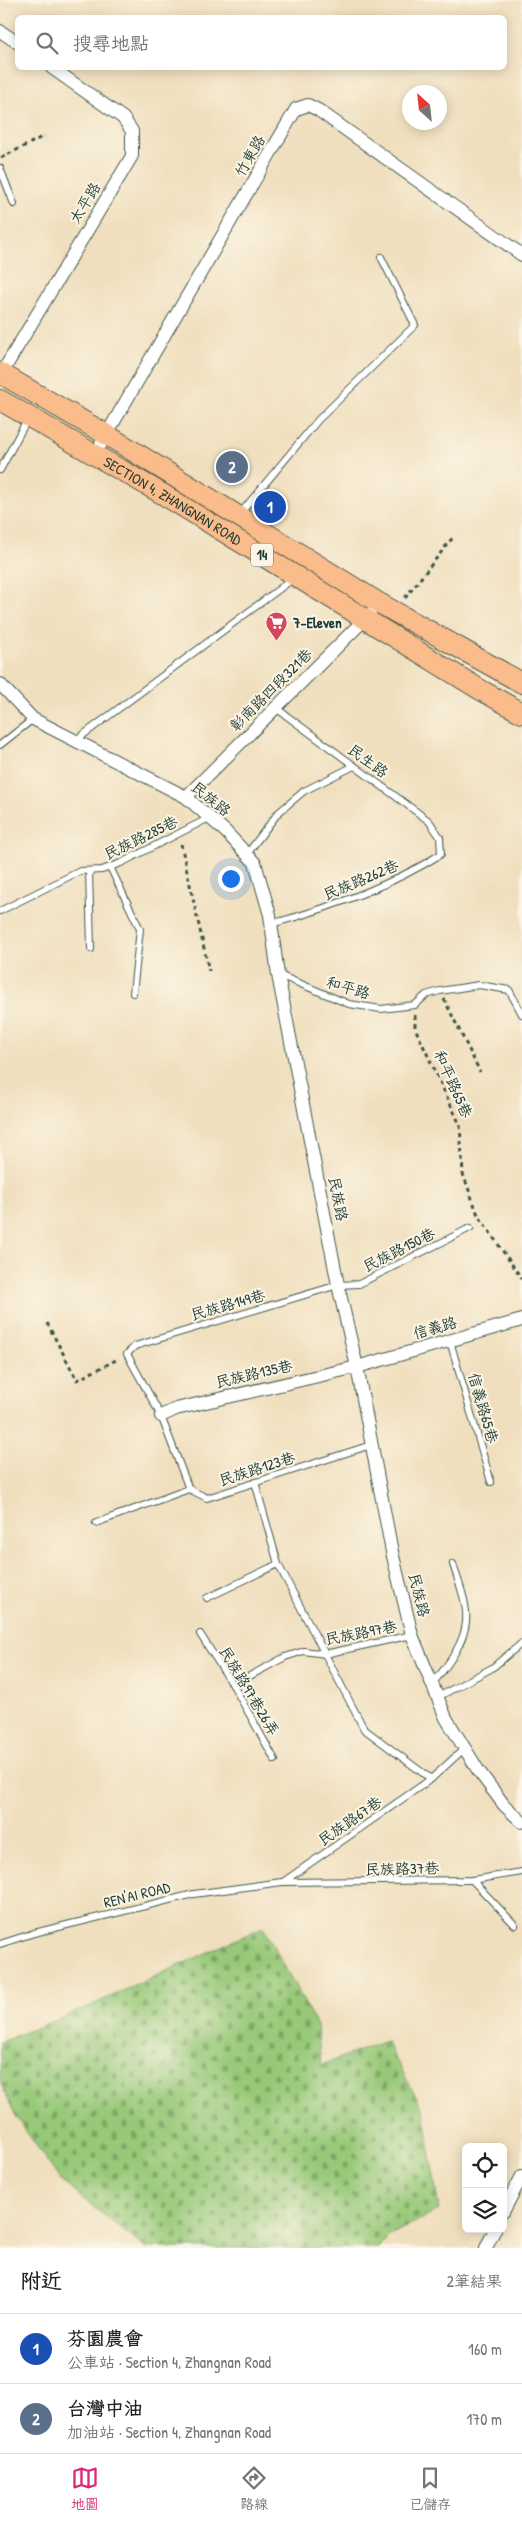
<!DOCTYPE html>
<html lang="zh-TW">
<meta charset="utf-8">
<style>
body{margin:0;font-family:"Patrick Hand","LXGW WenKai TC",sans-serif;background:#f6f6f6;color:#202124}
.controls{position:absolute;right:15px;bottom:15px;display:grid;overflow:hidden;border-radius:8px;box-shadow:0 2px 12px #0003}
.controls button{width:45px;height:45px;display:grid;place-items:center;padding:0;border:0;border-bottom:1px solid #e0e0e0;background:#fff;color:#202124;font:25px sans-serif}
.compass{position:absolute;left:402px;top:85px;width:45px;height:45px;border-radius:50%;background:#fff;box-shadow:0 2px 12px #0003;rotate:333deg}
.you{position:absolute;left:230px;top:878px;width:18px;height:18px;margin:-12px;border:4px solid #fff;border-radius:50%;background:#1a73e8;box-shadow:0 0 0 8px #1a73e833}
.badge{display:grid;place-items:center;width:32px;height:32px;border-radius:50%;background:#db2777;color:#fff;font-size:16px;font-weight:700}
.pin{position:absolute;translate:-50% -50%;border:2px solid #fff;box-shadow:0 1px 5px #0006}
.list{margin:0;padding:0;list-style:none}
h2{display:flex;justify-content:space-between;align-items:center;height:65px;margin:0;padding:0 20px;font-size:21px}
h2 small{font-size:16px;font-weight:400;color:#757577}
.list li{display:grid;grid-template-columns:32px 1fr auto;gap:15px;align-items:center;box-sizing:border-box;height:70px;padding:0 20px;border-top:1px solid #e0e0e0}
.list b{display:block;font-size:19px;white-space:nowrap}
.list p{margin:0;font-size:16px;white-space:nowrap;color:#757577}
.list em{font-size:16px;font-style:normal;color:#757577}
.icon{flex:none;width:28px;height:28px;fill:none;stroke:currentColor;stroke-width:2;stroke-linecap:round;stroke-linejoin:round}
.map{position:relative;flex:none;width:522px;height:2248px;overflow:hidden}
.search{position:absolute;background:#fff;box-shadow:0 2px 12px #0003;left:15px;right:15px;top:15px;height:55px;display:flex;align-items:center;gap:12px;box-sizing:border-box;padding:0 18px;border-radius:8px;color:#757577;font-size:19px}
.sheet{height:205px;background:#fff}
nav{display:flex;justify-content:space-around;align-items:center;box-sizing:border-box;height:70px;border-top:1px solid #e0e0e0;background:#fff;font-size:14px;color:#757577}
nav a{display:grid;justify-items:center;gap:2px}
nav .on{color:#db2777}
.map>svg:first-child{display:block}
</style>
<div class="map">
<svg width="522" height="2248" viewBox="0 0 522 2248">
<defs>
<pattern id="cemetery-stones" width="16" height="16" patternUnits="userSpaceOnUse" patternTransform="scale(1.25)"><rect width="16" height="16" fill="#97c978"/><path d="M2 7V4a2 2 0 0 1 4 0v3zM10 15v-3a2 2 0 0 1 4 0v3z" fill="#7ba463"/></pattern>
</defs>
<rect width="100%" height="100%" fill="#fcf5e5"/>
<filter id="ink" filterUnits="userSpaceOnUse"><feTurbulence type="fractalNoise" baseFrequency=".02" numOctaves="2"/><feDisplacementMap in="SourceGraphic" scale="10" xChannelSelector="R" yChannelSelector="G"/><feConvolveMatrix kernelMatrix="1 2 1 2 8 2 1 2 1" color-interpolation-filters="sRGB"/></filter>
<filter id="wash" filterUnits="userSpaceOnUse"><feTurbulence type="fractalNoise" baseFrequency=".0096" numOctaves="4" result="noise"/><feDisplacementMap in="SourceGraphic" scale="20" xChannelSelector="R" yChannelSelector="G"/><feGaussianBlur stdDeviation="1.12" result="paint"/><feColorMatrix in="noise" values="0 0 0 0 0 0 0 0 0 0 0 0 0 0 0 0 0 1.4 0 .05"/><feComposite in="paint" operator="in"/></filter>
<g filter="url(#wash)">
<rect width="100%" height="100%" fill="#f0dfbe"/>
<path fill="url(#cemetery-stones)" stroke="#5b8356" d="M263,1927L317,2026L321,2065L386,2041L424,2111L439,2210L388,2236L378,2248H145L61,2181L16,2117L0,2081V2042L77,2012Z"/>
</g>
<g filter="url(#ink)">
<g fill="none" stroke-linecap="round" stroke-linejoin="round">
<defs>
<g id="service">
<path d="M0,168L14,204"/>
<path d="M0,470L28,418"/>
<path d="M239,515L318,420L415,325L381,257"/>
<path d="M75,741L294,578"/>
<path d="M0,745L33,719"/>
<path d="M247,854L278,813L304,791L354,766"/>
<path d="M110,867L140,929L133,993"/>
<path d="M89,871L91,949"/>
<path d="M0,911L80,871L102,870L121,863L209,818"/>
<path d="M271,924C330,908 389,887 441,854L440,837L429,821L276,708"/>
<path d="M279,975L349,1004L381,1009L415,1005L426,995L440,991L479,985L509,990L522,1014"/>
<path d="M450,1341L491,1482"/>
<path d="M255,1482L278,1564L364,1729L431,1779"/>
<path d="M189,1489L161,1416L127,1354L135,1346L338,1285L359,1284L470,1228"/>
<path d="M96,1523L189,1489L207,1498L371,1445"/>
<path d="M207,1598L278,1564"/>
<path d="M200,1634L233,1685L275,1760"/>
<path d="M432,1684C446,1668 464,1644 466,1622C468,1604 458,1581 453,1564"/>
<path d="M233,1685L285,1657L304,1651L325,1654L412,1635"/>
<path d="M438,1697L492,1668L522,1643"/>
<path d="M472,1880L515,1925"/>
<path d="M283,1882L431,1779L465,1748"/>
<path d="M0,1944L34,1933L194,1894L282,1882L472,1880L522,1872"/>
</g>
<g id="minor">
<path d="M0,31L18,43"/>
<path d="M0,376L132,156V131L123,118L52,68"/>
<path d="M94,456L296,109L308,105L318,110L522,255"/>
<path d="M0,684L33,719L186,797L226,832L255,863L270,915L278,975L338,1285L357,1367L392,1552L412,1635L446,1718L478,1770L504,1805L522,1822"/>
<path d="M186,797L370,614"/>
<path d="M161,1416L176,1409L357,1367L522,1320"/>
<path d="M503,2212L522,2176"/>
<path d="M486,2248L495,2229"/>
</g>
<g id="primary">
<path d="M0,373L107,435L379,603L522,683"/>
<path id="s1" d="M0,400L164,495L479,689L522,713"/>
</g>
</defs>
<use href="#service" stroke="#3e5549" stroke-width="8"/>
<use href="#minor" stroke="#3e5549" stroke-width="14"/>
<use href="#primary" stroke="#3e5549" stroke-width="22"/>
<g stroke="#3e5549" stroke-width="3" stroke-dasharray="4 4" stroke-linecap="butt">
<path d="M1,158L44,136"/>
<path d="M405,598L454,536"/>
<path d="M181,844L209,971"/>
<path d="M444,999L480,1072"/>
<path d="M415,1015V1028L460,1125L463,1174L478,1215L522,1279"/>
<path d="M47,1323L77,1380L118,1359"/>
</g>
<use href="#service" stroke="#fff" stroke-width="6"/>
<use href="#minor" stroke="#fff" stroke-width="12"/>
<use href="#primary" stroke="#fabc8b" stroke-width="20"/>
</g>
</g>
<defs>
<symbol id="supermarket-pin" viewBox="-11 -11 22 30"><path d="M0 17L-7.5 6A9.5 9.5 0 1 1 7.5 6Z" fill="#d1495b" stroke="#fcf5e5"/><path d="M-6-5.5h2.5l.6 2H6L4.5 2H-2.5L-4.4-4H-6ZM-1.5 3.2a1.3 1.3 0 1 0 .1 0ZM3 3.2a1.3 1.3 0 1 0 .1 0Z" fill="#fff"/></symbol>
</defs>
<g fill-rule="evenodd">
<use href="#supermarket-pin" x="264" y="610" width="25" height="34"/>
</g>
<g text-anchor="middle" stroke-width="4" stroke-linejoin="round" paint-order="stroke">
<rect fill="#fcf5e5" stroke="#617469" stroke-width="1" x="251" y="543.5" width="22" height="23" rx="4"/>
<g font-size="14" font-weight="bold" fill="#1f3d34">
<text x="262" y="560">14</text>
</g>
<g font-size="15" fill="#1f3d34" stroke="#fcf5e5">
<text transform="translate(250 156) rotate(-60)" y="5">竹東路</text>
<text transform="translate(85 203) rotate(-59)" y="5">太平路</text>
<text dy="5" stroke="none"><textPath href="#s1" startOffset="200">SECTION 4, ZHANGNAN ROAD</textPath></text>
<text transform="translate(271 690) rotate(-45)" y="5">彰南路四段321巷</text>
<text transform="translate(368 761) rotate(36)" y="5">民生路</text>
<text transform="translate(211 799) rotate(39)" y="5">民族路</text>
<text transform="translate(141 838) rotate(-26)" y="5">民族路285巷</text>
<text transform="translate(361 880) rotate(-23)" y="5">民族路262巷</text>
<text transform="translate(348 988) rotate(16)" y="5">和平路</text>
<text transform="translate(453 1084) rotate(66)" y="5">和平路65巷</text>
<text transform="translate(338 1199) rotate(79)" y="5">民族路</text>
<text transform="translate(399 1250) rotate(-27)" y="5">民族路150巷</text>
<text transform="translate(228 1305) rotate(-16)" y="5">民族路149巷</text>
<text transform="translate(435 1328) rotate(-16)" y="5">信義路</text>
<text transform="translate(254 1374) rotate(-13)" y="5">民族路135巷</text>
<text transform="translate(483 1408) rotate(74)" y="5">信義路65巷</text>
<text transform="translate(257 1469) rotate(-18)" y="5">民族路123巷</text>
<text transform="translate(419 1595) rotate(76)" y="5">民族路</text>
<text transform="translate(361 1633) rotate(-11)" y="5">民族路97巷</text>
<text transform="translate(249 1691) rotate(59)" y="5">民族路97巷26弄</text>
<text transform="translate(350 1821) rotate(-35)" y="5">民族路67巷</text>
<text transform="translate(402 1869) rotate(-1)" y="5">民族路37巷</text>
<text transform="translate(137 1895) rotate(-14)" y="5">REN'AI ROAD</text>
</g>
<g font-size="15" font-weight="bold" fill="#1f3d34" stroke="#fcf5e5" text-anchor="start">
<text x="293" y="628">7-Eleven</text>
</g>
</g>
</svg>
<div class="controls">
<button><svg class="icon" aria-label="locate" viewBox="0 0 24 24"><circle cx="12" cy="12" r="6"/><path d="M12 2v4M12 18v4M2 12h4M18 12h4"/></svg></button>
<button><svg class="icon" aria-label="layers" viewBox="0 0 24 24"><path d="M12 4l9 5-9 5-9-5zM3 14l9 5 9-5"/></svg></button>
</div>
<svg class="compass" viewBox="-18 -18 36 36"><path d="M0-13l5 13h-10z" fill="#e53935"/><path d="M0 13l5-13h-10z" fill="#757577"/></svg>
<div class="you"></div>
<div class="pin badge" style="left:270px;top:507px;background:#1a4fb4">1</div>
<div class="pin badge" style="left:232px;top:467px;background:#5c6f8a">2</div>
<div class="search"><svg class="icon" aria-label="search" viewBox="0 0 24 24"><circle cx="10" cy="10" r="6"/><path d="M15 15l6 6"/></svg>搜尋地點</div>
</div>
<section class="sheet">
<h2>附近<small>2筆結果</small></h2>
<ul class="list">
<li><span class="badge" style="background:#1a4fb4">1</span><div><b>芬園農會</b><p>公車站 · Section 4, Zhangnan Road</p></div><em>160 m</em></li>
<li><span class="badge" style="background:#5c6f8a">2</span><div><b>台灣中油</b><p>加油站 · Section 4, Zhangnan Road</p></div><em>170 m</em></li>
</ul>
</section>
<nav>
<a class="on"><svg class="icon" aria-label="map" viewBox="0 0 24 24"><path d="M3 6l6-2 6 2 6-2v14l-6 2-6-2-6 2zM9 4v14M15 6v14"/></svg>地圖</a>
<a><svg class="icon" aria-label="directions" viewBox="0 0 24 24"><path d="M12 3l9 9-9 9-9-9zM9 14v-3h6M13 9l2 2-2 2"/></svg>路線</a>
<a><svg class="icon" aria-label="saved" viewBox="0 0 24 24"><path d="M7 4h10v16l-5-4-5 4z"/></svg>已儲存</a>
</nav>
